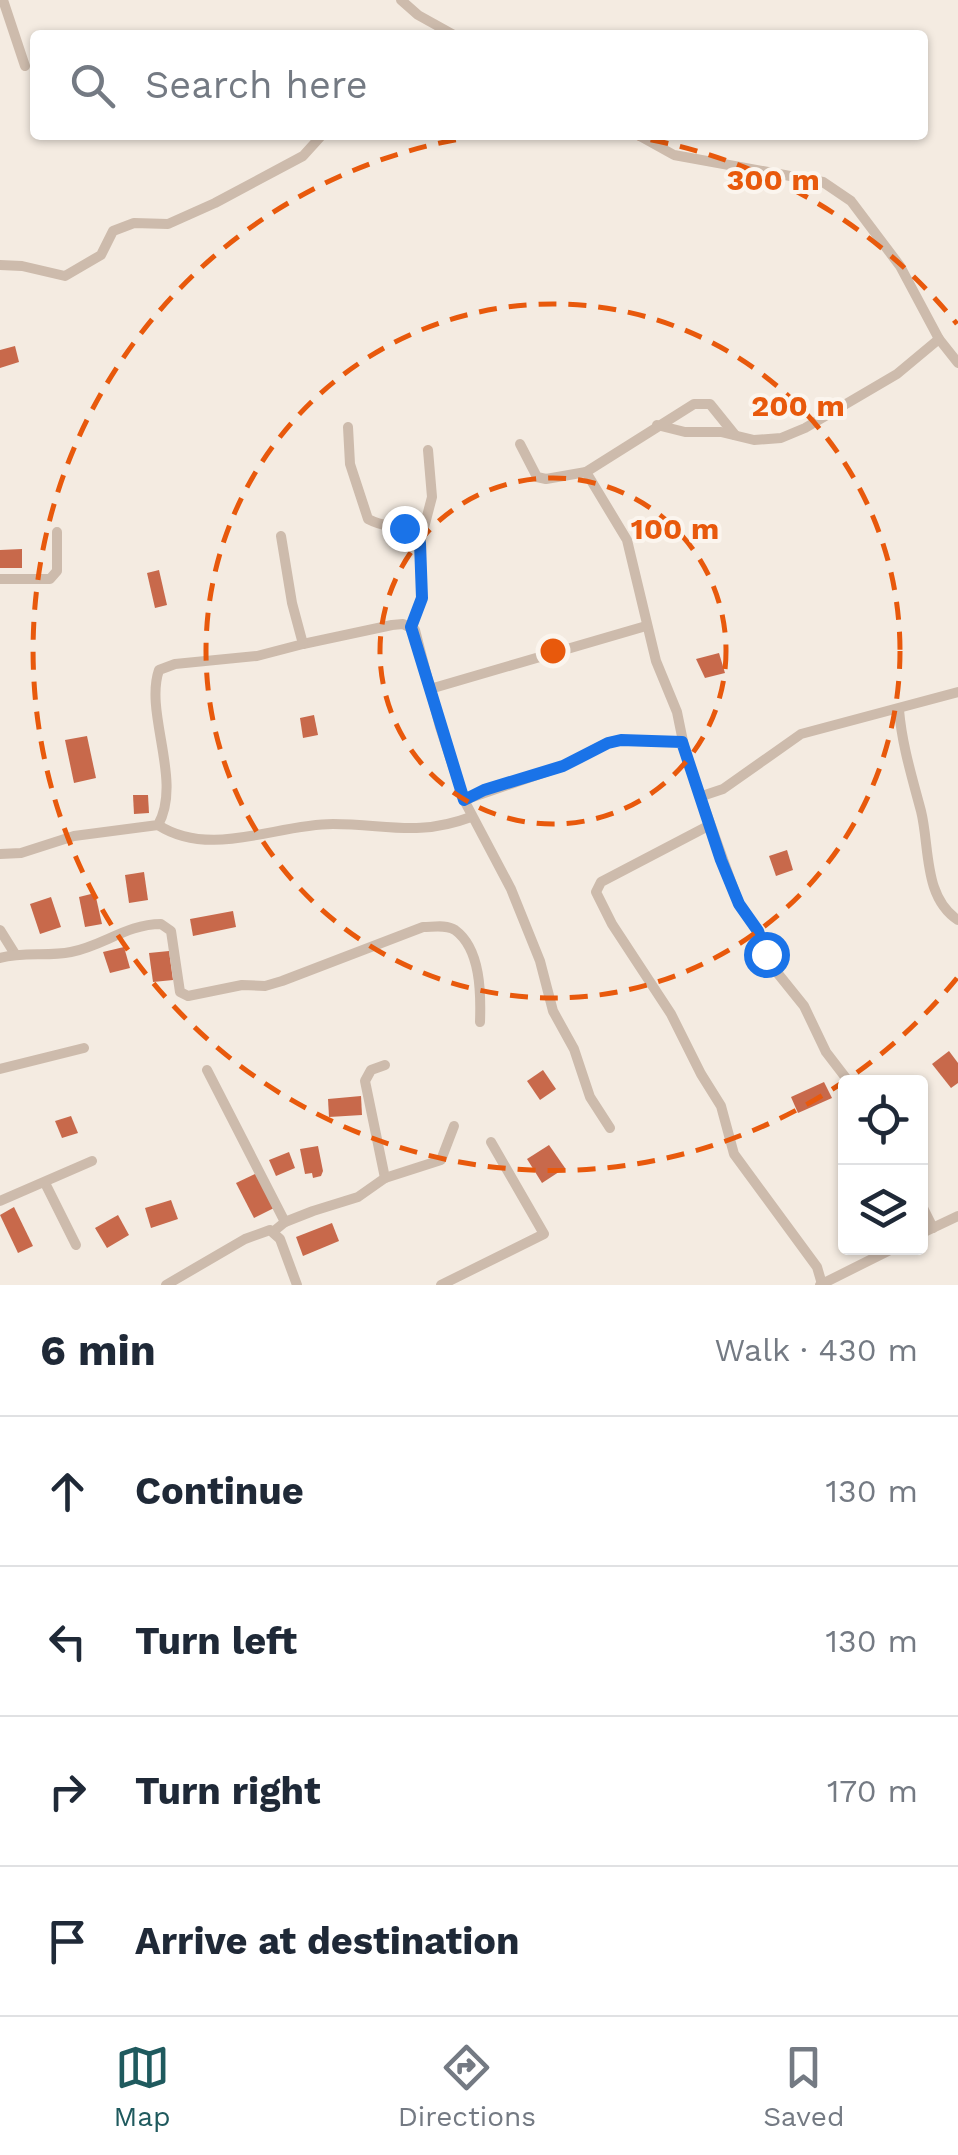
<!DOCTYPE html>
<meta charset="utf-8">
<style>
body{margin:0;font-family:"Work Sans",sans-serif;background:#f6f6f7;color:#1f2937}
.controls{position:absolute;right:30px;bottom:30px;display:grid;overflow:hidden;border-radius:10px;box-shadow:0 2px 8px #0004}
.controls button{width:90px;height:90px;display:grid;place-items:center;padding:0;border:0;border-bottom:2px solid #e0e1e3;background:#fff;color:#1f2937;font:50px sans-serif}
.stop{position:absolute;width:30px;height:30px;margin:-22px;border:8px solid #1a73e8;border-radius:50%;background:#fff}
.stop.end{background:#1a73e8;border-color:#fff;box-shadow:0 2px 10px #0008}
.list{margin:0;padding:0;list-style:none}
h2{display:flex;justify-content:space-between;align-items:center;height:130px;margin:0;padding:0 40px;font-size:42px}
h2 small{font-size:32px;font-weight:400;color:#747a83}
.list li{display:grid;grid-template-columns:65px 1fr auto;gap:30px;align-items:center;box-sizing:border-box;height:150px;padding:0 40px;border-top:2px solid #e0e1e3}
.list b{display:block;font-size:38px;white-space:nowrap}
.list em{font-size:32px;font-style:normal;color:#747a83}
.icon{flex:none;width:55px;height:55px;fill:none;stroke:currentColor;stroke-width:2;stroke-linecap:round;stroke-linejoin:round}
.map{position:relative;flex:none;width:958px;height:1285px;overflow:hidden}
.search{position:absolute;background:#fff;box-shadow:0 2px 8px #0004;left:30px;right:30px;top:30px;height:110px;display:flex;align-items:center;gap:25px;box-sizing:border-box;padding:0 35px;border-radius:10px;color:#747a83;font-size:38px}
.sheet{height:730px;background:#fff}
nav{display:flex;justify-content:space-around;align-items:center;box-sizing:border-box;height:140px;border-top:2px solid #e0e1e3;background:#fff;font-size:28px;color:#747a83}
nav a{display:grid;justify-items:center;gap:5px}
nav .on{color:#1f5a5e}
.map>svg:first-child{display:block}
</style>
<div class="map">
<svg width="958" height="1285" viewBox="0 0 958 1285">
<rect width="100%" height="100%" fill="#f4ebe1"/>
<g fill="#c8694b">
<path d="M15,346L19,362L0,368V350Z"/>
<path d="M22,549V568H0V550Z"/>
<path d="M159,570L167,605L155,608L147,573Z"/>
<path d="M719,653L725,673L705,678L696,659Z"/>
<path d="M314,715L318,735L303,738L300,718Z"/>
<path d="M87,736L96,778L74,783L65,740Z"/>
<path d="M133,795H148L149,813L134,814Z"/>
<path d="M787,850L793,870L776,876L769,856Z"/>
<path d="M144,872L148,900L129,903L125,875Z"/>
<path d="M95,893L102,924L85,927L79,897Z"/>
<path d="M51,897L61,927L40,934L30,904Z"/>
<path d="M233,911L236,927L193,936L190,919Z"/>
<path d="M124,947L130,968L110,973L103,952Z"/>
<path d="M169,951L173,980L153,982L149,953Z"/>
<path d="M949,1051L958,1063V1083L951,1088L932,1064Z"/>
<path d="M543,1070L556,1089L540,1100L527,1081Z"/>
<path d="M824,1082L832,1098L798,1113L791,1097Z"/>
<path d="M361,1096L362,1115L329,1117L328,1099Z"/>
<path d="M71,1116L78,1133L62,1138L55,1121Z"/>
<path d="M549,1145L565,1168L542,1183L527,1159Z"/>
<path d="M318,1146L323,1171L321,1176L313,1178L312,1173L305,1174L300,1149Z"/>
<path d="M289,1152L295,1168L276,1176L269,1160Z"/>
<path d="M257,1173L274,1208L254,1218L236,1183Z"/>
<path d="M171,1200L178,1219L151,1228L145,1208Z"/>
<path d="M14,1207L33,1246L18,1253L0,1215Z"/>
<path d="M118,1215L129,1235L107,1248L95,1228Z"/>
<path d="M332,1223L339,1241L303,1256L296,1237Z"/>
</g>
<g fill="none" stroke-linecap="round" stroke-linejoin="round">
<g stroke="#cdbbac" stroke-width="10">
<path d="M3,0L25,66"/>
<path d="M401,0L418,15L454,35"/>
<path d="M638,135L674,155L823,182L851,201L900,266L939,339L958,363"/>
<path d="M0,265L22,266L65,276L101,255L113,231L134,223L168,224L215,203L303,156L322,135"/>
<path d="M657,425L685,432H721L754,440L781,438L805,428L897,374L939,339"/>
<path d="M348,427L350,464L368,519C393,532 394,518 420,543"/>
<path d="M520,444L537,477L546,479L586,472L694,404H710L735,435"/>
<path d="M586,472L627,540L656,661L677,712L686,756L739,904L758,931L771,965L804,1006L826,1052L849,1082"/>
<path d="M0,579H50L57,571V532"/>
<path d="M411,627L422,598L420,543L432,497L428,450"/>
<path d="M303,644L392,625L403,624L415,630L440,727L464,800L511,889L540,961L553,1011L574,1049L590,1097L610,1128"/>
<path d="M430,689L646,626"/>
<path d="M899,710C902,745 912,777 921,811C930,847 923,897 958,920"/>
<path d="M702,796L723,789L801,734L958,692"/>
<path d="M464,800L563,766L607,743L621,740L683,742"/>
<path d="M158,825C211,859 276,824 333,824C386,824 417,837 471,817"/>
<path d="M710,825L601,882L596,892L612,924L671,1014L701,1074L721,1106L734,1154L817,1267L822,1284"/>
<path d="M0,854L21,853L74,836L158,825C183,781 144,713 159,670L175,664L257,656L303,644L292,603L281,536"/>
<path d="M0,930L15,954"/>
<path d="M0,958C24,951 47,957 71,952C103,946 127,924 161,924L171,931L180,992L188,996L242,985L265,986L282,981L423,927C433,927 446,924 455,930C481,949 481,994 480,1022"/>
<path d="M0,1069L84,1048"/>
<path d="M207,1070L285,1222"/>
<path d="M385,1178L365,1081L371,1070L385,1065"/>
<path d="M45,1183L76,1245"/>
<path d="M0,1201L92,1161"/>
<path d="M920,1202L933,1228"/>
<path d="M274,1231L285,1222L313,1211L358,1197L385,1178L441,1160L454,1126"/>
<path d="M920,1234L958,1216"/>
<path d="M166,1285L245,1239L270,1230L280,1239L297,1285"/>
<path d="M441,1285L544,1234L491,1142"/>
<path d="M820,1285L894,1248"/>
</g>
</g>
<g fill="none" stroke-linecap="round" stroke-linejoin="round">
<path stroke="#1a73e8" stroke-width="12" d="M404,528L420,543L422,598L411,627L464,800L484,790L563,766L608,743L621,740L682,742L721,860L739,904L758,931L766,954"/>
</g>
<g fill="none" stroke="#e8590c" stroke-width="5" stroke-dasharray="18 12">
<circle cx="553" cy="651" r="173"/>
<circle cx="553" cy="651" r="347"/>
<path d="M957 978A520 520 0 1 1 485 135M621 135A520 520 0 0 1 957 324"/>
</g>
<circle cx="553" cy="651" r="15" fill="#e8590c" stroke="#fbf5ee" stroke-width="5"/>
<g font-size="30" text-anchor="middle" font-weight="bold" fill="#e8590c" stroke="#fbf5ee" stroke-width="8" stroke-linejoin="round" paint-order="stroke">
<text x="773" y="190">300 m</text>
<text x="798" y="416">200 m</text>
<text x="675" y="539">100 m</text>
</g>
</svg>
<div class="controls">
<button><svg class="icon" aria-label="locate" viewBox="0 0 24 24"><circle cx="12" cy="12" r="6"/><path d="M12 2v4M12 18v4M2 12h4M18 12h4"/></svg></button>
<button><svg class="icon" aria-label="layers" viewBox="0 0 24 24"><path d="M12 4l9 5-9 5-9-5zM3 14l9 5 9-5"/></svg></button>
</div>
<div class="stop" style="left:766px;top:954px"></div>
<div class="stop end" style="left:404px;top:528px"></div>
<div class="search"><svg class="icon" aria-label="search" viewBox="0 0 24 24"><circle cx="10" cy="10" r="6"/><path d="M15 15l6 6"/></svg>Search here</div>
</div>
<section class="sheet">
<h2>6 min<small>Walk · 430 m</small></h2>
<ul class="list">
<li><svg class="icon" aria-label="ahead" viewBox="0 0 24 24"><path d="M12 20V5M6 11l6-6 6 6"/></svg><div><b>Continue</b></div><em>130 m</em></li>
<li><svg class="icon" aria-label="left" viewBox="0 0 24 24"><path d="M17 20v-9H6M10 6l-5 5 5 5"/></svg><div><b>Turn left</b></div><em>130 m</em></li>
<li><svg class="icon" aria-label="right" viewBox="0 0 24 24"><path d="M7 20v-9h11M14 6l5 5-5 5"/></svg><div><b>Turn right</b></div><em>170 m</em></li>
<li><svg class="icon" aria-label="arrive" viewBox="0 0 24 24"><path d="M6 21V4h12l-3 4 3 4H6"/></svg><div><b>Arrive at destination</b></div></li>
</ul>
</section>
<nav>
<a class="on"><svg class="icon" aria-label="map" viewBox="0 0 24 24"><path d="M3 6l6-2 6 2 6-2v14l-6 2-6-2-6 2zM9 4v14M15 6v14"/></svg>Map</a>
<a><svg class="icon" aria-label="directions" viewBox="0 0 24 24"><path d="M12 3l9 9-9 9-9-9zM9 14v-3h6M13 9l2 2-2 2"/></svg>Directions</a>
<a><svg class="icon" aria-label="saved" viewBox="0 0 24 24"><path d="M7 4h10v16l-5-4-5 4z"/></svg>Saved</a>
</nav>
